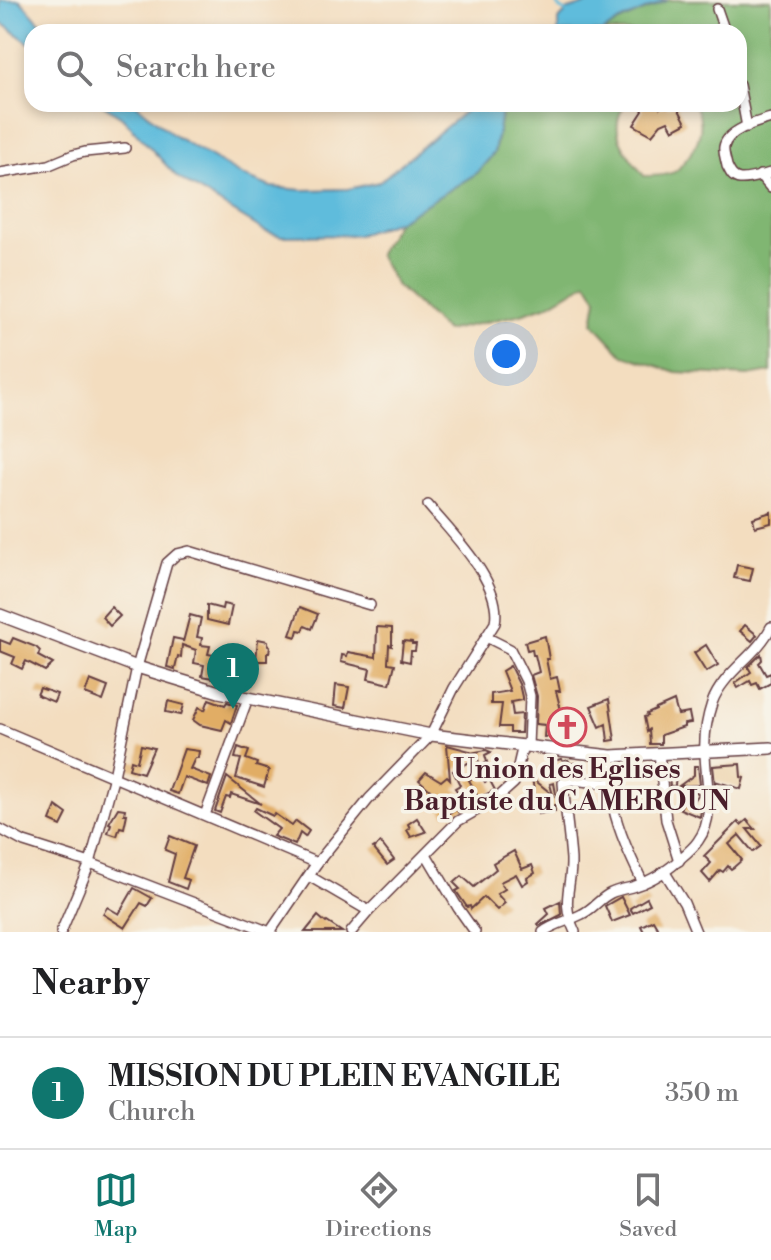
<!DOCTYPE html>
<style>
body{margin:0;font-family:"Libre Bodoni",serif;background:#f6f6f6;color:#202124}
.you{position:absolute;left:506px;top:354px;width:28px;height:28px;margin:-20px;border:6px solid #fff;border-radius:50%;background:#1a73e8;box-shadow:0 0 0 12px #1a73e833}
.badge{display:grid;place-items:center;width:52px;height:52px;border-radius:50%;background:#0f766e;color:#fff;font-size:26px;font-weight:700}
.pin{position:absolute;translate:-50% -66px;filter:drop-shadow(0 2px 4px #0008)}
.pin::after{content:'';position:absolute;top:42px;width:28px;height:24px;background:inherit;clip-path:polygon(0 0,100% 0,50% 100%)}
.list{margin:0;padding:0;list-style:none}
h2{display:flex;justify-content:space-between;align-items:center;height:104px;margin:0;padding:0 32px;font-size:34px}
h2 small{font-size:26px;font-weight:400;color:#757577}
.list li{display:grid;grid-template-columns:52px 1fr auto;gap:24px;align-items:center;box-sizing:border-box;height:112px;padding:0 32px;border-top:2px solid #e0e0e0}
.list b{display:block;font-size:30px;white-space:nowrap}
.list p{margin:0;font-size:26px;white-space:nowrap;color:#757577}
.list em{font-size:26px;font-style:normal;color:#757577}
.icon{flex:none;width:44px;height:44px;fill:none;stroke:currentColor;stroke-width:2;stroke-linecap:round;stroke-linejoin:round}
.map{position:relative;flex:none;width:771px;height:932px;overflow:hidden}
.search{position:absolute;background:#fff;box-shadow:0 4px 12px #0003;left:24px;right:24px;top:24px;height:88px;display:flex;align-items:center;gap:20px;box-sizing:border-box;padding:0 28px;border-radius:24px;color:#757577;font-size:30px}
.sheet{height:216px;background:#fff}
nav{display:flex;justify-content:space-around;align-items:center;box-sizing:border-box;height:112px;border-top:2px solid #e0e0e0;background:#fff;font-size:22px;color:#757577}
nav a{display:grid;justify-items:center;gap:4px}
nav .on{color:#0f766e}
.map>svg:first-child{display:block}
</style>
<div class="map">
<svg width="771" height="932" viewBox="0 0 771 932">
<rect width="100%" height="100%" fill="#f7f3e8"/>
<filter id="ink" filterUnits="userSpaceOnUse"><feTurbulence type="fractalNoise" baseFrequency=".0125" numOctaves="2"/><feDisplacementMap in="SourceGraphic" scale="16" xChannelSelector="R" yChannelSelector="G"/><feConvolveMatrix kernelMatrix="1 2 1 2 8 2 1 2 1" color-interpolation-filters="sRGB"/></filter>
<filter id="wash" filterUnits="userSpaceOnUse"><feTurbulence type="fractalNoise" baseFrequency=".006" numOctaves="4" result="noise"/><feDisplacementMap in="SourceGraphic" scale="32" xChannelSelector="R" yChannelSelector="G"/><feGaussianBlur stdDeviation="1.8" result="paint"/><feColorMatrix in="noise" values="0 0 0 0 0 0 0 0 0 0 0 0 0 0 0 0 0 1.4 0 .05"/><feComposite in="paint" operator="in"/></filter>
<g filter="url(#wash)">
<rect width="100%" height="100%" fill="#f3ddbf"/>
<path fill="#80b672" stroke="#656a4e" stroke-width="2" d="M668,0H771V372L748,376L676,372L623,355L593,323L597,299L587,282L548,305L521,314L446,331L395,284L378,254L398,221L477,173L494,153L501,114L508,104H625C606,133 627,153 644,176C653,176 668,176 676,171C679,169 681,165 684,162C699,145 707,124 694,104H739V32H603L618,22Z"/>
<g fill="#5ebcdc" stroke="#546e84" stroke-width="2">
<path d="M0,0H20L49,32H32V45L0,22Z"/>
<path d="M600,0H668L618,22L603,32H558V21L568,10Z"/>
<path d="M102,104H136L173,135L243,176L271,187L302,190L348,189L379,182L474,104H508L501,114L494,153L477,173L398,221L358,235L281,236L265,231L177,177L122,117Z"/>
</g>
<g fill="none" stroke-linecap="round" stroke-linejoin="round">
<path stroke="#5ebcdc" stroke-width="3" d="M555,0L560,8L569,14"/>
</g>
<g id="blocks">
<g fill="#e1ad65">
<path d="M640,104H658L660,108L665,104L668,107L676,104L686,123L673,130L668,121L661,124L652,135L634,125L643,111Z"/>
<path d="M771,512V523L755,527L753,518Z"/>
<path d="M737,565L753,568L750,581L734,578Z"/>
<path d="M223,604L232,606L228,625L207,620V605L222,609Z"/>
<path d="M111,607L120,616L110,626L102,617Z"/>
<path d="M300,607L318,614L312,629L305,626L303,631L298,630L296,637L290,635Z"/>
<path d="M190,615L201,618L197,637L202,638L201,645L210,646L208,654L223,657L222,661L238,664L236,671L221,667L219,679L202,676L204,665L194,663L196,650L182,645L181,657L178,656L175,669L167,667L173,638L183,640V642Z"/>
<path d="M745,625L757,635L752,641L740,631Z"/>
<path d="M377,627L392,628V646L389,645L388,663L395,664L390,684L368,679L370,669L341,662L342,655L347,656L348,652L376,657Z"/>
<path d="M545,636L549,659H546L550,679L557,677L560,691H556L563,718H573V735L544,737L545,725L536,724L537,696L531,675L539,672L535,655H533L532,649L527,650L525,642Z"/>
<path d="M13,638L36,647L40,651L38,656L53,664L45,671L26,661L22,669L12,664L15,657L0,651V640L10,644Z"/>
<path d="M258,639L268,641V645L270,646L269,653H267V661H256Z"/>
<path d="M403,641L412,642V644H416L415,651H411L410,662L401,660Z"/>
<path d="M706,645L718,665L706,672L694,653Z"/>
<path d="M761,654L762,660L759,663L766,675L771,673V683L760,689L757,683L752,685L750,681L738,688L735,683L751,672L748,667Z"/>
<path d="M510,666L519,684L522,697V700L511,702L513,715L522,714L521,733H510V727H499L502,704H491V694L510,691L502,671Z"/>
<path d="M90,680L108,687L103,701L85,694Z"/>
<path d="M336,685L349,687L345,708L334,706Z"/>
<path d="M40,688L57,694L54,702L37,695Z"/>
<path d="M209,699L225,705L227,702L237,705L231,723L226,720L222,730L200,725L193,720L199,707L205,710Z"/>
<path d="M609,699L615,740L608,741L606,724L600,727L591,706Z"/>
<path d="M168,701L184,705L181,715L166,712Z"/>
<path d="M674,701L678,715L689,713L691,723L684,724V727L661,735V744H650L649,730L647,732L644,717L648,716L647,714L656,710V709Z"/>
<path d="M141,745L154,748L143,773L129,769L131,760L137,762Z"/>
<path d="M447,745L470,751L471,753L486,750L491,752L485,755L487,762L481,766L477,758L453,771L460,785L455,788L464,801L474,795L478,801L458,812L457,809L445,815L436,800L433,803L431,801L425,806L421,798L431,791L419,780L426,772L441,781L447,776L450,779Z"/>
<path d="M238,747L249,751L246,759L257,763L256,766L269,770L264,787L236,778L241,759L235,758Z"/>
<path d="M184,749L199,751L198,758H195L190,769L211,777L208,786L184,777L178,794L169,791Z"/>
<path d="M562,759L563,762L568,760L571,764L575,763L578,772L568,773L557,779L552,761Z"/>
<path d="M740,764L741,777L744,778L741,789L715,781V784L713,766Z"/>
<path d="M668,765L676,766L675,786H670Z"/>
<path d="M694,766H698L700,785L679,786L694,775Z"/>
<path d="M479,774L485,782L489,779L495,790L479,798L469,780Z"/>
<path d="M227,777L261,804L231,794L230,798L226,797L220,813L215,811Z"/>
<path d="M532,778L553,795L550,784L554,783L558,805H554L555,811L538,814Z"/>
<path d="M689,787L699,794L690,806L701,810L700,817L680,809Z"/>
<path d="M56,806L67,814L61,826L50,821Z"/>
<path d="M118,808L125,809L124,814H127L124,828L120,827L117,836L108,833L111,824L109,823Z"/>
<path d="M256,808L273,816L275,814L292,826L296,821L309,831L305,837L300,833L295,845L273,836L279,829L254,811Z"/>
<path d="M417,818L426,832L411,837L407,830L410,828L408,824Z"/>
<path d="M747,820L755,829H747L761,846L753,852L739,835L729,844L742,860L734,867L731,869L728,866L723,872L720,870L710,882L702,873L711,863L704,856L738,822L741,825Z"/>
<path d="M170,836L194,846L183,878L189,880L186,889L168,882L175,854L165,850Z"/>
<path d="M381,843L394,860L387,865L373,848Z"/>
<path d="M514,851L522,869L532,865L535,873L527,878L528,881L522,885L516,874L500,882L505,889L497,894L505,903L497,910L484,897L471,909L470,906L467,907L456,891L460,889L454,883L462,876L474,887L496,869L493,863Z"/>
<path d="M134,888L152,898L147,906L141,903L125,928L103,914L107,907L119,914Z"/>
<path d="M621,897L630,915L612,922L605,906Z"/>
<path d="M647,898L650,904L633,913L630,908Z"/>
<path d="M560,901L561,915L539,926L538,924L549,914L546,908Z"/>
<path d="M318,916L326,923L327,922L342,932H305Z"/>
<path d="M653,920L660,932H644L641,926Z"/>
</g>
</g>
</g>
<g filter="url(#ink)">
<use href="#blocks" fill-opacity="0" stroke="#633c41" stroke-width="2"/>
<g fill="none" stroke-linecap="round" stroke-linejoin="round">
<defs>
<g id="minor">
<path d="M717,9L725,32"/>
<path d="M739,85L747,127"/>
<path d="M771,118C757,122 727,130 724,147C723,153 726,160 727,166C730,172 732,178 740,179C749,180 762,175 771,173"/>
<path d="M0,173L49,165L73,155L85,152L125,148"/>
<path d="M760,175L771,188"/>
<path d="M486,637L510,649L526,681L530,696L528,746"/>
<path d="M0,729L317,863"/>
<path d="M659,753L666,820L679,861"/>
<path d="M611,756C611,772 610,790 613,806C619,833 631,858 643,883"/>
<path d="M205,815L248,698"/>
<path d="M0,829L24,842L90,863L270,932L317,863L369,799L431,735L454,688L495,623C503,583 452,534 428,505"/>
<path d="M426,854L458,908L475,932"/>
<path d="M664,871L684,903L696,932"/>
<path d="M309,876L369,911"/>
<path d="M61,932L90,863L114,776L137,667L167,563L177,554L189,551L370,605"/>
<path d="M351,932L369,911L458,821L495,800L514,783L523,745"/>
<path d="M543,932C555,923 569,921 582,914C593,909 600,898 611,893C619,889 627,889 635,886C651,881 669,870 681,858C687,853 694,847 698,841C717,815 705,781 705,752C704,736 707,718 712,703C723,672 757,656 771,627"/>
<path d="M575,932C560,900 572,889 571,859C569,833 565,808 563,783L571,780L611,784"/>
</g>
<path id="tertiary" d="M0,615L137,667L219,692L431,735L611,756L771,748"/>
</defs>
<use href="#minor" stroke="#633c41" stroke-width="12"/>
<use href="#tertiary" stroke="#633c41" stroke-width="14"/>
<use href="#minor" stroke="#fff" stroke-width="9"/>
<use href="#tertiary" stroke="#fff" stroke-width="11"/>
</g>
</g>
<defs>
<symbol id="church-ring" viewBox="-11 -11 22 22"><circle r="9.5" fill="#f7f3e8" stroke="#d1495b" stroke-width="1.5"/><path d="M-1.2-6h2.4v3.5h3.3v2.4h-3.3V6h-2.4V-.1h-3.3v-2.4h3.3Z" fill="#d1495b"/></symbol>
</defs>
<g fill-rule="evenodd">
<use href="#church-ring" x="545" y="705" width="44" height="44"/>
</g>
<g text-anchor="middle" stroke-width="7" stroke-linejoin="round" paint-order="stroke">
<g font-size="28" font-weight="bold" fill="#4a1f2b" stroke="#f7f3e8">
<text x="567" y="778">Union des Eglises<tspan x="567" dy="32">Baptiste du CAMEROUN</tspan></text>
</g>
</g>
</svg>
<div class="you"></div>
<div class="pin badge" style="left:233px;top:709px">1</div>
<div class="search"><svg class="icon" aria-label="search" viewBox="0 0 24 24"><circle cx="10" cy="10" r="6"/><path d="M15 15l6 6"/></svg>Search here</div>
</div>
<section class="sheet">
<h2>Nearby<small></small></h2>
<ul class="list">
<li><span class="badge">1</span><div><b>MISSION DU PLEIN EVANGILE</b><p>Church</p></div><em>350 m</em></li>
</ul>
</section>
<nav>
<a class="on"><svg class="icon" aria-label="map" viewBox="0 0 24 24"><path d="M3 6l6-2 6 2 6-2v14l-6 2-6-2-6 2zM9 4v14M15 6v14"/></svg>Map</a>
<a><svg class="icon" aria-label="directions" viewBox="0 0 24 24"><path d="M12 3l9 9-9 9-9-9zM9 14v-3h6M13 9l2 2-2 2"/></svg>Directions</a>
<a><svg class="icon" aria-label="saved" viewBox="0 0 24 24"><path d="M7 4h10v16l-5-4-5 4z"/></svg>Saved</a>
</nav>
